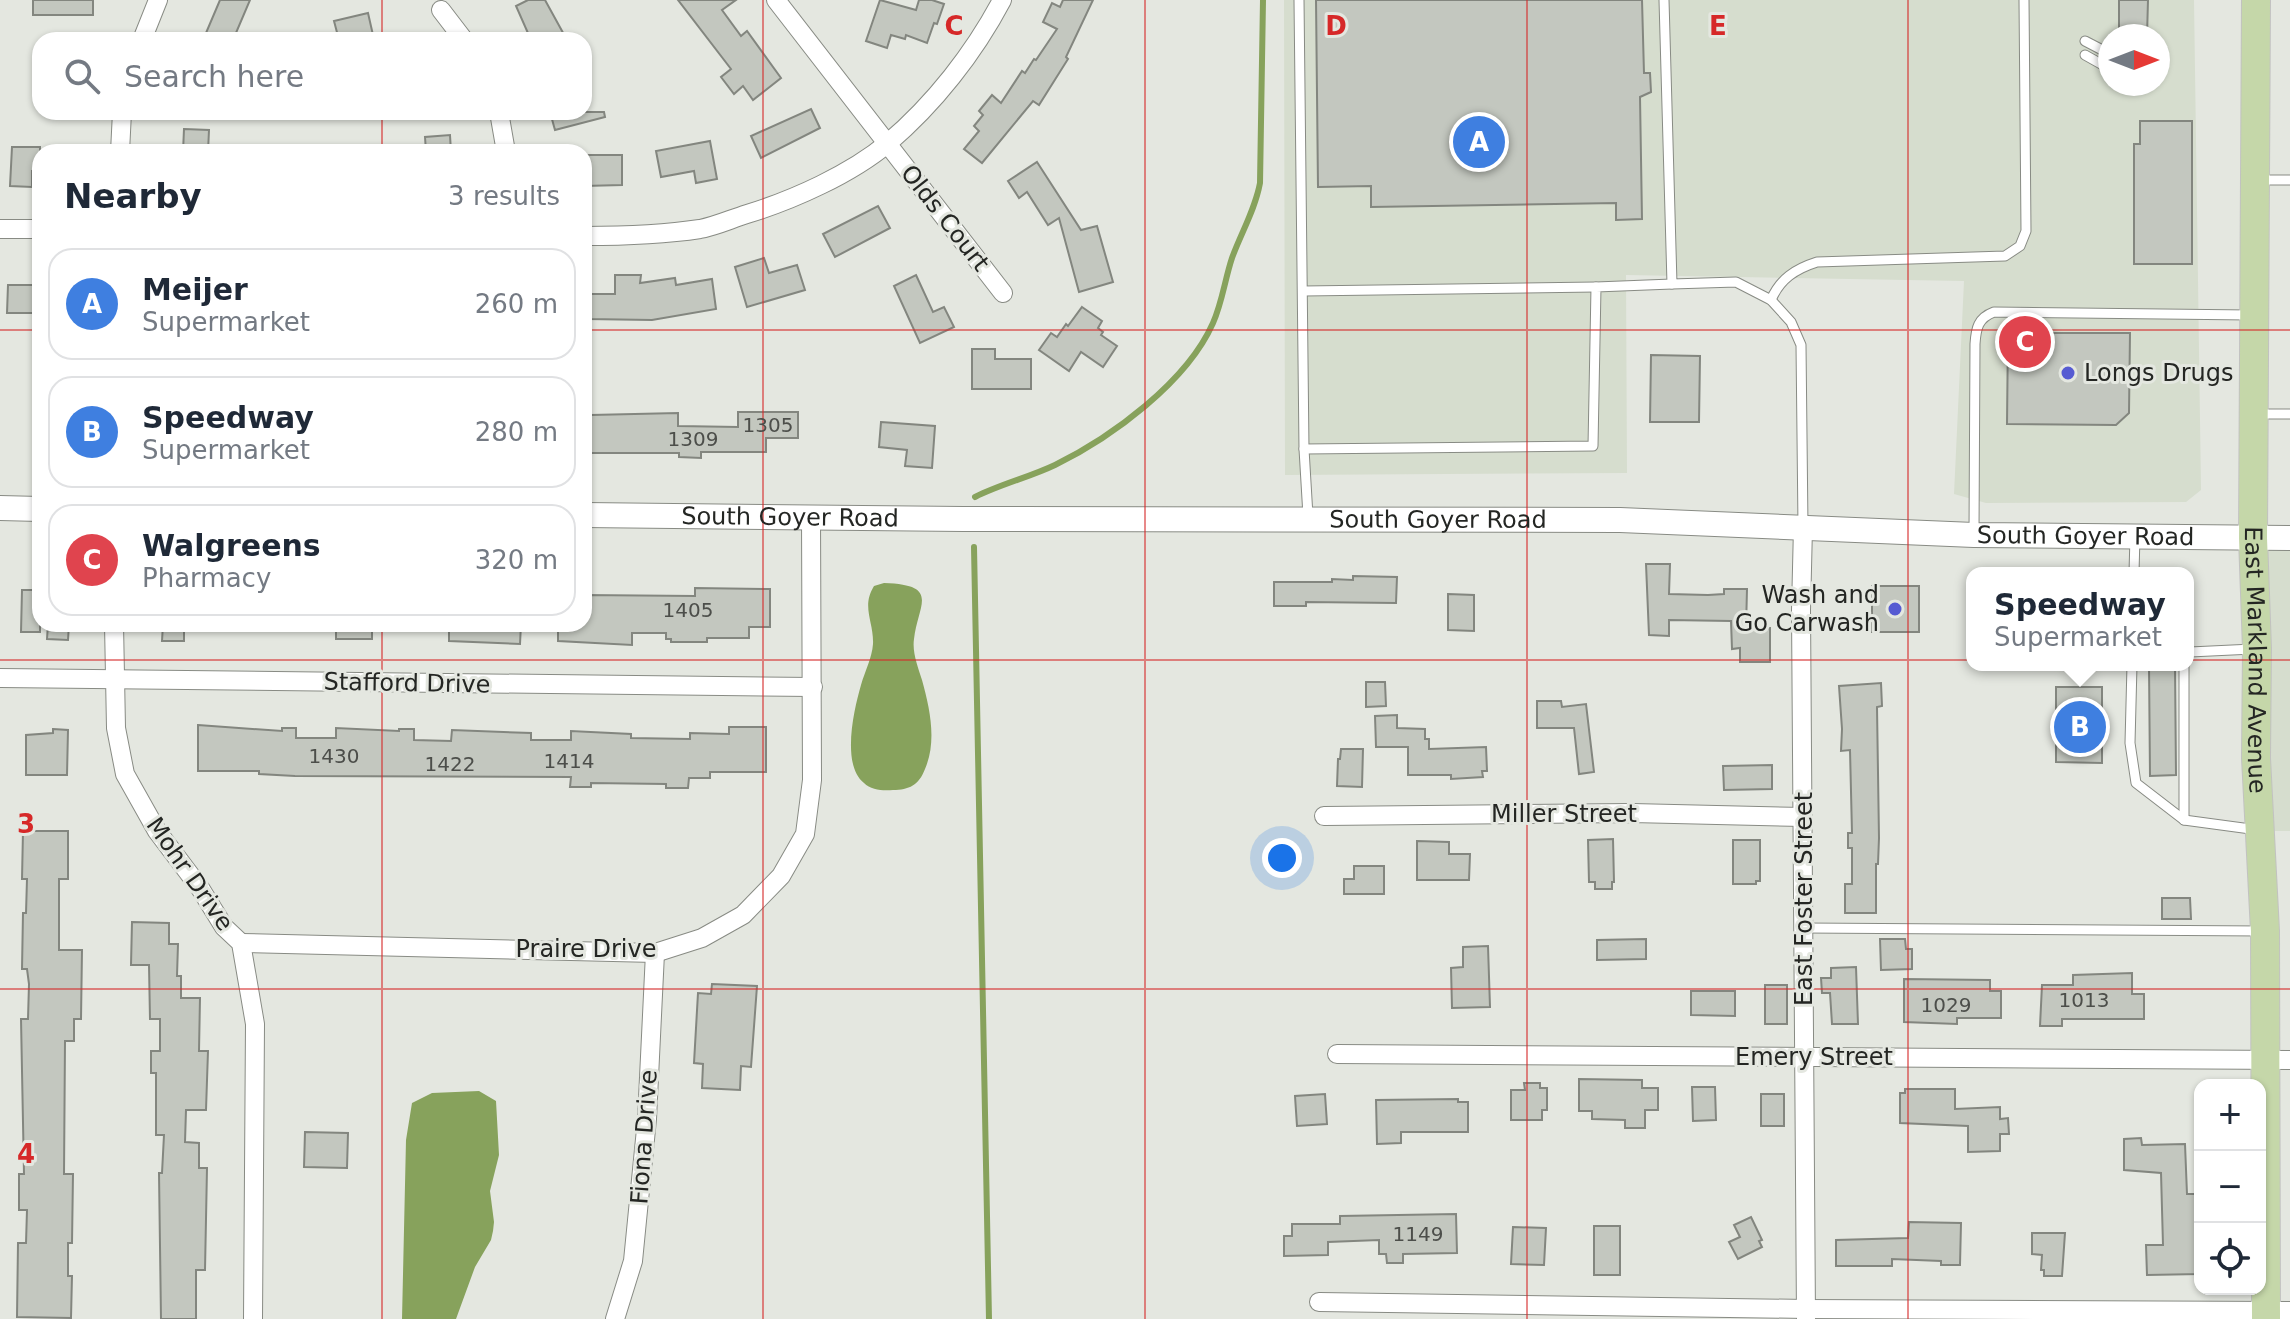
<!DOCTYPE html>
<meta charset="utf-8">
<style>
body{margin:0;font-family:"DejaVu Sans",sans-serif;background:#f2f2f3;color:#1f2937}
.controls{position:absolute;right:24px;bottom:24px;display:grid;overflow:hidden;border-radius:16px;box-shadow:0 2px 6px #0004}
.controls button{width:72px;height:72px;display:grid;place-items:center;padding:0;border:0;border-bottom:2px solid #e0e1e3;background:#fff;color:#1f2937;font:40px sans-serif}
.compass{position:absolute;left:2098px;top:24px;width:72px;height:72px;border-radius:50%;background:#fff;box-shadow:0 2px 6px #0004;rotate:90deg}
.you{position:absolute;left:1282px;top:858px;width:28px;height:28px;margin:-20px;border:6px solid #fff;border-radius:50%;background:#1a73e8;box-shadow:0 0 0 12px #1a73e833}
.badge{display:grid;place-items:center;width:52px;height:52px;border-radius:50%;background:#b45309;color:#fff;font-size:26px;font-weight:700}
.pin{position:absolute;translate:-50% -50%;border:4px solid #fff;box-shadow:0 2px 8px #0006}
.popup{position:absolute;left:1966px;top:567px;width:228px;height:104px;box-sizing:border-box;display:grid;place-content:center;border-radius:16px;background:#fff;filter:drop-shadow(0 2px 6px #0005);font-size:26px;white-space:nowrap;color:#747a83}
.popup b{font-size:30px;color:#1f2937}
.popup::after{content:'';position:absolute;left:50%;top:100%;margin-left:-16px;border:16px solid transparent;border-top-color:#fff}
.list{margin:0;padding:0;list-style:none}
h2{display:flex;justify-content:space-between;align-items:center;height:104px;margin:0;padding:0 32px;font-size:34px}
h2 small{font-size:26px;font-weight:400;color:#747a83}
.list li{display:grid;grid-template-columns:52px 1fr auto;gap:24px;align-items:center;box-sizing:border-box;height:112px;margin:0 16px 16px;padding:0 16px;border:2px solid #e0e1e3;border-radius:24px}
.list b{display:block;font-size:30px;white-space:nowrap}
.list p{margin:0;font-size:26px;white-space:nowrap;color:#747a83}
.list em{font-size:26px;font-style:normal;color:#747a83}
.icon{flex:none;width:44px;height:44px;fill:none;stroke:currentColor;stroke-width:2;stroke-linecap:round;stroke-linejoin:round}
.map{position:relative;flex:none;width:2290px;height:1319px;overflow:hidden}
.search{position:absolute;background:#fff;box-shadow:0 2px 6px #0004;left:32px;top:32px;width:560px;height:88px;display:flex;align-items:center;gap:20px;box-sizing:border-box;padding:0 28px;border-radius:24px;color:#747a83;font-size:30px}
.panel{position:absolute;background:#fff;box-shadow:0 2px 6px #0004;left:32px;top:144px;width:560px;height:488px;border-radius:24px}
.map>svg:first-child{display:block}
</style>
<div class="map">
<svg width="2290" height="1319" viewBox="0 0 2290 1319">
<rect width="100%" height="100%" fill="#e4e7e0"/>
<g fill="#d6ddce" fill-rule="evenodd">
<path d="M1284,0H2194L2201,490L2186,502L1986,503L1954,494L1964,281L1626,275L1627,473L1285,475ZM2110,36H2158V84H2110Z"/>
<path d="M2253,538H2290V831H2261Z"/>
</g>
<g fill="#87a25c">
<path d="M884,583C941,585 918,604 914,639C912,652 918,667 922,680C930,709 937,741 925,769C919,785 909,790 893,790C883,791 871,790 864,783C841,765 854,709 861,685C865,671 872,658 873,644C874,622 861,607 874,586Z"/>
<path d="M479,1091L496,1101L499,1155L490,1191L494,1222L493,1231L491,1240L475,1267L456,1319H402L406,1140L412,1103L432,1093Z"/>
</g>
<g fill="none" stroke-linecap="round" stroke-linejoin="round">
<g stroke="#87a25c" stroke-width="6">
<path d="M975,497C1001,484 1030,477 1055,465C1112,437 1187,382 1213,323C1222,303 1225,279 1232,258C1241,233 1255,210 1260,183L1263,0"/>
<path d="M974,547L989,1319"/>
</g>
</g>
<g fill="#c3c7bf" stroke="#83867f" stroke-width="2">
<rect x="33" y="0" width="60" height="15"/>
<path d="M220,0H250L233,40H203Z"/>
<path d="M528,0H545L567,40H531L516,6Z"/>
<path d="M678,0H736L722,10L741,36L747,31L781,78L753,100L743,86L734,94L721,77L731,69Z"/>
<path d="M880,0L916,10L919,0H932L944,4L937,24L934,23L927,43L906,35L905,39L891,35L887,48L866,41Z"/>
<path d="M1063,0H1093L1066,57L1068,59L1039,105L1033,101L982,163L964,149L979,131L974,126L983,115L979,111L992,95L1001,103L1022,71L1025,73L1034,59L1036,60L1057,29L1043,22L1052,3L1060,7Z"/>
<path d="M1316,0H1642L1644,73H1650L1651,92L1640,97L1642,219L1616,220V203L1371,207V186L1318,187Z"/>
<path d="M2119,0H2148L2147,36H2119Z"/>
<path d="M368,13L373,35L367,37V40H339L334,21Z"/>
<path d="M811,109L820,128L761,158L751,136Z"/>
<path d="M550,112H604L605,117L555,130Z"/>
<path d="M2140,121H2192V264H2134V144H2140Z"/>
<path d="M184,129L209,130L208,152H183Z"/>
<path d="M450,135L451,152H426L425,137Z"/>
<path d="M710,141L717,179L696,183L694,171L661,177L656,151Z"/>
<path d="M12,147H40V171H32V187L10,186Z"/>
<path d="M584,155H622V185L584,186Z"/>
<path d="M1037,162L1081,230L1097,226L1113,282L1079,292L1059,218L1048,225L1027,192L1019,198L1008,181Z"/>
<path d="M878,206L890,228L835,257L823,234Z"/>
<path d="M764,258L769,273L797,265L805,290L747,307L735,267Z"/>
<path d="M615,275H641L640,283L675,278L676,285L712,279L716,309L652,320L587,319V294H615Z"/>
<path d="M916,275L933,312L944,307L954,327L920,343L894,286Z"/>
<path d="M8,285H40V313H7Z"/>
<path d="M1082,307L1102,321L1098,328L1103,332L1101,335L1117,346L1103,367L1081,352L1069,371L1039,350L1051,333L1057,337L1066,324L1068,326Z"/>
<path d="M2014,320H2039V333H2130L2129,413L2116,425L2007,424L2008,331H2014Z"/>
<path d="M972,349H995V359H1031V389H972Z"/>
<path d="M1651,355L1700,356L1699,422H1650Z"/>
<path d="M738,412H798V438H766V452H701V458L679,457V453H591V415L678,413V426L738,427Z"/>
<path d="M881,422L935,426L932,468L905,466L907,450L879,447Z"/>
<path d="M1646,564H1670L1669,594L1708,595L1724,594V589H1747L1746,629L1770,628V662H1740V648L1732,649L1731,621L1669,620V636L1649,635Z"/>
<path d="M1353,576L1397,577L1396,603L1306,602V606H1274V582H1332V579L1353,580Z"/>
<rect x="1872" y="586" width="47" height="46"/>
<path d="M695,588L770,589V627H749V638H707V642H671V639H666V633H632V645L558,641V624H584V595L695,596Z"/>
<path d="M22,590H40V632H21Z"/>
<path d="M1448,594L1474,595V631L1448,630Z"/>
<path d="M48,624H69L68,640L47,639Z"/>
<path d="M163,624H184V641H162Z"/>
<rect x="336" y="624" width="36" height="15"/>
<path d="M449,624H521L520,644L449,641Z"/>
<path d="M2149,665H2175L2176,775L2150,776Z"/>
<path d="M1366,682H1385L1386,706L1366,707Z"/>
<path d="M1881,683L1882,706L1877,707L1879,838L1878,864H1876V913H1845V884H1852V848H1848V833H1852L1850,750L1841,751L1842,729L1839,686Z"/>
<path d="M2056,687H2102V763L2056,762Z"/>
<path d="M1537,701H1561L1562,707L1586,704L1594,772L1579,774L1574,728H1537Z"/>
<path d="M1397,715V728L1425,729V739H1429V749L1486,747L1487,771H1482L1483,777L1451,779V775H1408V747H1376L1375,716Z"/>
<path d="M198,725L282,731V728H296V738H336V728L399,731V729H414V740L451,741L452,730L531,733V740H571V731L631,734V738L690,739V733L729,734V727H766V772H710V778H689L688,788H666V784L591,783V787H570L571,777L295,776L259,774V771H198Z"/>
<path d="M53,729L68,730L67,775H26V735L53,733Z"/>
<path d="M1341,749H1363L1362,787L1337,786L1338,759H1340Z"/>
<path d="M1772,765V789L1724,790L1723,766Z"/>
<path d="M23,831H68V879H59V950H82L81,1019H74V1041H65L64,1174H73L72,1243H68V1276H72L71,1318L17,1317L18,1243H26L27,1210H19V1174H24L21,1019H28L29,984L27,969H22L23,913H26L27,879H22Z"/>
<path d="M1613,839L1614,882H1612V889H1595V882H1589L1588,840Z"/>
<path d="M1733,840H1760V881H1756V884H1733Z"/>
<path d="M1417,841L1449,842V854H1470L1469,880H1417Z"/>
<path d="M1354,866H1384V894H1344V879H1354Z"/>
<path d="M2162,898H2190L2191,919H2162Z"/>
<path d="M132,922L169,923V944H178L177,976H181V998H200L199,1051H208L206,1110H186L185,1142L199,1143V1168H207L205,1270H196V1319H161L159,1173H162L164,1135H156V1073H151V1051H160V1019H150L149,965H131Z"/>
<path d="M1646,939V959L1597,960V940Z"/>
<path d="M1880,939H1905L1906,949H1912V969L1881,970Z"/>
<path d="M1488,946L1490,1007L1452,1008L1451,968L1463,967V947Z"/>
<path d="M1856,967L1858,1024H1832L1830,993H1822L1821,978H1831V968Z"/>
<path d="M2132,973V994H2144V1019H2062V1026H2040L2042,985H2073V975Z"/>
<path d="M1904,979L1990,980V991H2001V1018H1957V1024L1904,1022Z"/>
<path d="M712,984L757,986L751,1067L741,1066L740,1090L702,1088L703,1064L694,1063L698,993L711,994Z"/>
<rect x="1765" y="985" width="22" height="39"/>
<path d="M1691,991H1735V1016L1691,1015Z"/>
<path d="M1579,1079L1642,1080V1088H1658V1110H1645V1128H1625V1120L1592,1119V1111H1579Z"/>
<path d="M1524,1083H1540V1088H1547V1110H1542V1120H1511V1090H1525Z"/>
<path d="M1692,1087H1715L1716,1120L1693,1121Z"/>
<path d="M1905,1089H1955V1109L2000,1107V1119L2008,1118L2009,1134H2000V1151L1968,1152V1126L1900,1123V1093H1905Z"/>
<path d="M1325,1094L1327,1124L1297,1126L1295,1096Z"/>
<rect x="1761" y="1094" width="23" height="32"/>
<path d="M1458,1099V1102H1468V1132H1401V1143L1377,1144L1376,1100Z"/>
<path d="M305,1132L348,1133L347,1168L304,1167Z"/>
<path d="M2141,1138L2142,1145L2185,1144L2187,1194H2200V1274L2147,1275L2146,1245H2163L2161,1173L2124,1170V1139Z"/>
<path d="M1456,1214L1457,1253L1403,1254V1263H1387L1386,1254H1379V1240L1328,1242V1255L1284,1256V1236H1292V1224H1340V1216Z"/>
<path d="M1751,1217L1762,1240L1759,1241L1762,1247L1738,1259L1729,1242L1740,1237L1734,1225Z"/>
<path d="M1909,1222L1961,1223L1960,1265H1941V1261L1892,1259V1266H1836V1240L1908,1238Z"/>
<rect x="1594" y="1226" width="26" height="49"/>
<path d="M1513,1227L1546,1228L1544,1265L1511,1264Z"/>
<path d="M2032,1233H2065L2062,1276H2044V1270H2041L2042,1255L2032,1254Z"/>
</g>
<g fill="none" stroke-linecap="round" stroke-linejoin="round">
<defs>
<g id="lane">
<path d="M1299,0L1304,449L1308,516"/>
<path d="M1664,0L1672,284L1736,282L1771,300L1791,322L1801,345L1803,527"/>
<path d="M2085,41L2110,54"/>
<path d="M2158,52L2162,49"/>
<path d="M2085,55L2110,69"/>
<path d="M2158,66L2162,63"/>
<path d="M2257,180H2290"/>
<path d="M1304,291L1596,287"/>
<path d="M1771,300C1780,279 1795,269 1817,262L2005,256L2020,246L2026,231L2024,0"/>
<path d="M2257,414H2290"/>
<path d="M1304,449L1593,446L1596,287L1672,284"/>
<path d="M1974,532L1975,344C1976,328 1978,318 1994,312L2250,315"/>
<path d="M2134,573L2135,536"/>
<path d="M2188,655L2190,652L2253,649"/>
<path d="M2132,665L2130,743L2136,783L2184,820L2258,830"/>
<path d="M2184,665V820"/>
<path d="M1804,928L2262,931"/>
</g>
<g id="street">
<path d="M776,0L1003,293"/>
<path d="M441,10L464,40"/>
<path d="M142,40L158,0"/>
<path d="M499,112L506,152"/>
<path d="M120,152L122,112"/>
<path d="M0,229H40"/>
<path d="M584,236C623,236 661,235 700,229C716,226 731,219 747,214C793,200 851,174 888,143C934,104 974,53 1002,0"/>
<path d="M1803,527L1801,610L1806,1319"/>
<path d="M114,624L116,728L125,774L157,831L200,888L224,927L241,943L255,1024L253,1319"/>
<path d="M0,678L813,687"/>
<path d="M1324,816L1632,813L1803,817"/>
<path d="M241,943L655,953L702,938L743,915L781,876L805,834L812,780L811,517"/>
<path d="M1337,1054L2290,1060"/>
<path d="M1319,1302L1806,1309L2290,1311"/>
<path d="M615,1319L633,1261L647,1119L655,953"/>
</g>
<g id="secondary">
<path d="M0,508L40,509"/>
<path id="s1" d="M584,515L963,519L1620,520L1974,535L2290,538"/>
</g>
<g id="primary">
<path id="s2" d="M2256,0L2253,538L2257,649L2256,758L2265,931L2266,1319"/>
</g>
</defs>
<use href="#lane" stroke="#888b84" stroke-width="11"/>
<use href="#street" stroke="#888b84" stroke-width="20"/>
<use href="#secondary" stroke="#888b84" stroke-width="26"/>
<use href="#primary" stroke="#c2c2c1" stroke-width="30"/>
<use href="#lane" stroke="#fff" stroke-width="9"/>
<use href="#street" stroke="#fff" stroke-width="18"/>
<use href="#secondary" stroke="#fff" stroke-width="24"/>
<use href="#primary" stroke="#c5d7a9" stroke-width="28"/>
</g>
<path fill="none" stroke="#d62828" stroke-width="2" stroke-opacity="0.55" d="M382,0V40M763,0V1319M1145,0V1319M1527,0V1319M1908,0V1319M382,112V152M0,330H40M584,330H2290M382,624V1319M0,660H2290M0,989H2290"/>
<g fill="#565bd2" stroke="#e4e7e0" stroke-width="3">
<circle cx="2068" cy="373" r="8"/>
<circle cx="1895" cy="609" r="8"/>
</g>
<g text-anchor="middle" stroke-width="6" stroke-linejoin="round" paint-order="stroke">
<g font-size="20" fill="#4c4e4a">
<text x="768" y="432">1305</text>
<text x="693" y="446">1309</text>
<text x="688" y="617">1405</text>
<text x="334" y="763">1430</text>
<text x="569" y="768">1414</text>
<text x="450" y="771">1422</text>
<text x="2084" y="1007">1013</text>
<text x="1946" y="1012">1029</text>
<text x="1418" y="1241">1149</text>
</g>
<g font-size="24" fill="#242623" stroke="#e4e7e0">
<text transform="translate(945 218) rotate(52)" y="8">Olds Court</text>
<text dy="8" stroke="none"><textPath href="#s1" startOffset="206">South Goyer Road</textPath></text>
<text dy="8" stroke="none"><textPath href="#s1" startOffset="854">South Goyer Road</textPath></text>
<text dy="8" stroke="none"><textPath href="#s1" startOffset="1502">South Goyer Road</textPath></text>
<text dy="8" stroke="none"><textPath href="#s2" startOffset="660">East Markland Avenue</textPath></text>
<text transform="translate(407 683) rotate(1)" y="8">Stafford Drive</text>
<text x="1564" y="822">Miller Street</text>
<text transform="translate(190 874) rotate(55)" y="8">Mohr Drive</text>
<text transform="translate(1804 899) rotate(-90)" y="8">East Foster Street</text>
<text x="586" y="957">Praire Drive</text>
<text x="1814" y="1065">Emery Street</text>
<text transform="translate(644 1137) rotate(-86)" y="8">Fiona Drive</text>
</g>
<g font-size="24" fill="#242623" stroke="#e4e7e0" text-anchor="start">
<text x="2084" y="381">Longs Drugs</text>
<text x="1879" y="603" text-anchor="end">Wash and<tspan x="1879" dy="28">Go Carwash</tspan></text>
</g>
</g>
<g font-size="26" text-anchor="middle" font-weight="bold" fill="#d62828" stroke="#e4e7e0" stroke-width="6" stroke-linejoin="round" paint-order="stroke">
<text x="954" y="35">C</text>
<text x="1336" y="35">D</text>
<text x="1718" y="35">E</text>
<text x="26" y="833">3</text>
<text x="26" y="1163">4</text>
</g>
</svg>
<div class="controls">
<button>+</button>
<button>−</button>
<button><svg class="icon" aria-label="locate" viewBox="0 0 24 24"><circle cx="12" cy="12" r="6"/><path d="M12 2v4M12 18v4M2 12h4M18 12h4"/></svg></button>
</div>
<svg class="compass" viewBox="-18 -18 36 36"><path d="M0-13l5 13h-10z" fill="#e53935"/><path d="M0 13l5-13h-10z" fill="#747a83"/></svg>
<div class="you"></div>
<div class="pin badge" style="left:1479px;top:142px;background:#3f7fe0">A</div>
<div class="pin badge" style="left:2080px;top:727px;background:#3f7fe0">B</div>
<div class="popup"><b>Speedway</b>Supermarket</div>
<div class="pin badge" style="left:2025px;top:342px;background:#e0444e">C</div>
<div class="search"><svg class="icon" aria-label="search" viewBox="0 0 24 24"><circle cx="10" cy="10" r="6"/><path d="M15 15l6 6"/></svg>Search here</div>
<section class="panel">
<h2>Nearby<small>3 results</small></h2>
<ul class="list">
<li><span class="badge" style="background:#3f7fe0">A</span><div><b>Meijer</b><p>Supermarket</p></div><em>260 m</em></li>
<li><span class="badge" style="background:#3f7fe0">B</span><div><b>Speedway</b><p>Supermarket</p></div><em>280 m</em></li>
<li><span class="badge" style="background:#e0444e">C</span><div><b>Walgreens</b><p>Pharmacy</p></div><em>320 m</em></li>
</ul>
</section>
</div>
